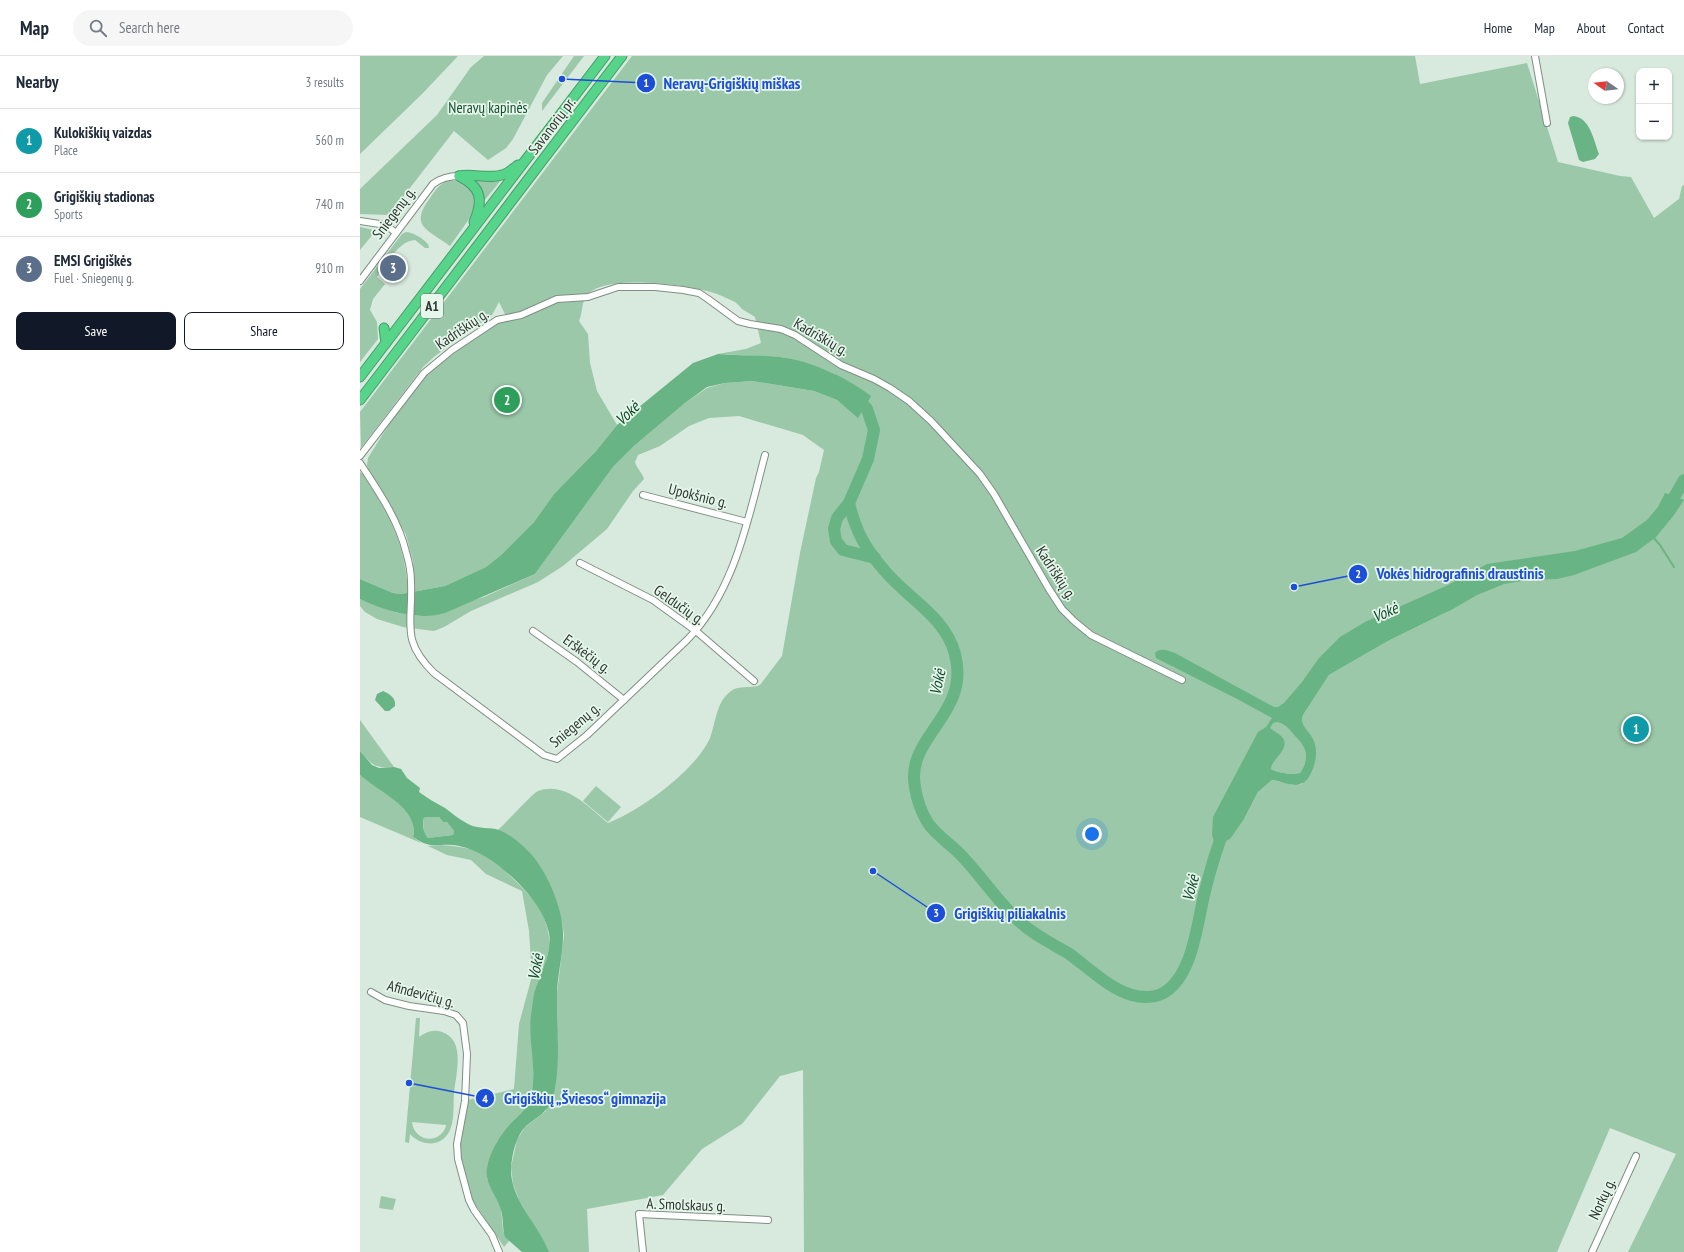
<!DOCTYPE html>
<meta charset="utf-8">
<style>
body{margin:0;font-family:"PT Sans Narrow",sans-serif;background:#f6f6f7;color:#1f2937}
.controls{position:absolute;right:12px;top:12px;display:grid;overflow:hidden;border-radius:8px;box-shadow:0 1px 3px #0004}
.controls button{width:36px;height:36px;display:grid;place-items:center;padding:0;border:0;border-bottom:1px solid #e0e1e3;background:#fff;color:#1f2937;font:20px sans-serif}
.compass{position:absolute;left:1228px;top:12px;width:36px;height:36px;border-radius:50%;background:#fff;box-shadow:0 1px 3px #0004;rotate:284deg}
.you{position:absolute;left:732px;top:778px;width:14px;height:14px;margin:-10px;border:3px solid #fff;border-radius:50%;background:#1a73e8;box-shadow:0 0 0 6px #1a73e833}
.badge{display:grid;place-items:center;width:26px;height:26px;border-radius:50%;background:#111827;color:#fff;font-size:13px;font-weight:700}
.pin{position:absolute;translate:-50% -50%;border:2px solid #fff;box-shadow:0 1px 4px #0006}
.list{margin:0;padding:0;list-style:none}
h2{display:flex;justify-content:space-between;align-items:center;height:52px;margin:0;padding:0 16px;font-size:17px}
h2 small{font-size:13px;font-weight:400;color:#747a83}
.list li{display:grid;grid-template-columns:26px 1fr auto;gap:12px;align-items:center;box-sizing:border-box;height:64px;padding:0 16px;border-top:1px solid #e0e1e3}
.list b{display:block;font-size:15px;white-space:nowrap}
.list p{margin:0;font-size:13px;white-space:nowrap;color:#747a83}
.list em{font-size:13px;font-style:normal;color:#747a83}
.actions{display:flex;gap:8px;padding:12px 16px}
.actions a{flex:1;padding:9px 0;border:1px solid #111827;border-radius:8px;text-align:center;font-size:14px;color:#111827}
.actions .main{background:#111827;color:#fff}
.icon{flex:none;width:22px;height:22px;fill:none;stroke:currentColor;stroke-width:2;stroke-linecap:round;stroke-linejoin:round}
.map{position:relative;flex:none;width:1324px;height:1196px;overflow:hidden}
header{display:flex;align-items:center;gap:24px;box-sizing:border-box;height:56px;padding:0 20px;background:#fff;border-bottom:1px solid #e0e1e3}
header strong{font-size:19px}
nav{display:flex;gap:22px;margin-inline-start:auto;font-size:14px}
.search{width:280px;height:36px;background:#f6f6f7;display:flex;align-items:center;gap:10px;box-sizing:border-box;padding:0 14px;border-radius:22px;color:#747a83;font-size:15px}
main{display:flex}
aside{flex:1;background:#fff}
.map>svg:first-child{display:block}
</style>
<header>
<strong>Map</strong>
<div class="search"><svg class="icon" aria-label="search" viewBox="0 0 24 24"><circle cx="10" cy="10" r="6"/><path d="M15 15l6 6"/></svg>Search here</div>
<nav><a>Home</a><a>Map</a><a>About</a><a>Contact</a></nav>
</header>
<main>
<aside>
<h2>Nearby<small>3 results</small></h2>
<ul class="list">
<li><span class="badge" style="background:#0f9aa8">1</span><div><b>Kulokiškių vaizdas</b><p>Place</p></div><em>560 m</em></li>
<li><span class="badge" style="background:#2e9e5b">2</span><div><b>Grigiškių stadionas</b><p>Sports</p></div><em>740 m</em></li>
<li><span class="badge" style="background:#5c6f8a">3</span><div><b>EMSI Grigiškės</b><p>Fuel · Sniegenų g.</p></div><em>910 m</em></li>
</ul>
<div class="actions"><a class="main">Save</a><a>Share</a></div>
</aside>
<div class="map">
<svg width="1324" height="1196" viewBox="0 0 1324 1196">
<rect width="100%" height="100%" fill="#d8e9dd"/>
<g fill="#9ac8a8" fill-rule="evenodd">
<path d="M0,0H98L62,38L0,98Z"/>
<path d="M124,0H203L187,19L153,83L146,92L128,104L94,75L29,159L0,158V133L77,59L111,11Z"/>
<path d="M214,0H224L182,55V47Z"/>
<path d="M272,0H1055L1060,28L1167,7L1198,106L1260,120L1271,121L1294,162L1319,143L1322,130L1324,129V1196H1268L1316,1098L1250,1072L1197,1196H444L443,1014L420,1020L382,1068L342,1093L303,1139L227,1153L229,1196H189L159,1144L153,1128L151,1111L157,1084L165,1071L186,1055L198,995L197,938L204,879L202,866L153,782L138,774C145,768 173,737 178,735C206,725 229,752 248,767C280,755 336,714 350,682C356,666 356,646 371,635C378,629 392,633 400,629L422,600L440,497L456,422L459,416L464,394L443,379L379,360L349,362L329,370L300,390L278,399L275,406C277,413 282,416 284,423L273,435L247,473L203,510L178,526L111,555L84,571L74,575L43,571L17,563L5,556L0,550V543L38,557L58,560L124,541L175,518L253,411L274,390L325,347L347,332L365,327L392,325L454,335L477,344L494,358L475,318L457,311L421,301L358,298L386,293L401,287L395,261C391,258 386,256 382,253C380,251 378,248 375,246C367,242 356,237 347,235C323,228 244,218 227,239C221,247 223,256 219,265L228,278L230,307L237,335L257,369L236,395L194,438L174,466L141,499L126,511L85,530L41,538L33,537L0,523V416L4,419C26,455 42,480 47,524H54L53,505L46,479L26,441L9,416L7,409L8,402L34,360L61,325L71,313L131,270L144,263L145,258L139,246L132,259L75,300L63,311L1,392L0,356ZM1087,556L1028,585L969,619L943,659L942,669L950,678L942,728L934,729L912,724L898,736L884,763L913,674L923,682L911,710V713C918,717 932,719 940,717C951,700 946,693 935,679C929,672 926,669 917,666L981,588Z"/>
<path d="M111,122L142,123L124,145L122,138Z"/>
<path d="M90,124C102,126 109,128 116,138L114,156L90,190C67,173 49,170 70,142C77,132 79,128 90,124Z"/>
<path d="M0,171L14,174V177L0,194Z"/>
<path d="M46,176C55,177 62,182 68,188L69,192H65L55,184C38,185 26,209 17,221L25,228L13,243L10,254L17,266L18,283L0,306V233L42,178Z"/>
<path d="M0,664L34,711C14,712 13,710 0,695Z"/>
<path d="M0,719C18,735 60,752 53,781L61,787L0,761Z"/>
<path d="M236,730L261,751L248,766L223,745Z"/>
<path d="M65,760L79,761L83,766H87L94,775L93,779L68,782L64,778L63,763Z"/>
<path d="M81,789C95,790 107,791 120,797C138,807 153,822 167,837C170,840 175,844 177,848C185,860 189,875 190,889L171,961L174,1024L168,1049L162,1057L153,1065L137,1086L127,1112V1122L141,1152L143,1175L150,1184L144,1191L113,1145L101,1102V1086L108,1044L154,1033L159,968L172,920L169,875L162,835L126,818L111,804L87,799L68,790Z"/>
<path d="M56,962H60L59,981C66,976 73,973 82,976C106,984 96,1018 94,1037C93,1049 95,1065 89,1076C80,1092 61,1090 50,1078L49,1087L45,1086ZM52,1066L86,1069V1070C80,1089 54,1086 52,1066Z"/>
<path d="M21,1140L36,1143L33,1154L19,1152Z"/>
</g>
<g fill="#69b484" fill-rule="evenodd">
<path d="M1213,60C1230,61 1234,85 1239,98L1235,103L1223,106L1219,104L1208,67L1210,61Z"/>
<path d="M358,298C379,300 400,299 420,301C451,305 486,321 511,340L498,362L477,344L454,335L392,325L365,327L347,331L325,347L274,390L253,411L175,518L85,557C58,565 25,555 0,543V523L33,537L41,538L85,530L126,511L141,499L174,466L194,438L236,395L257,369L333,307Z"/>
<path d="M1305,437L1324,444L1314,459L1296,481L1276,496L1214,519L1197,523L1167,524L1144,528L1117,539L1091,554L1028,585L969,619L943,659C941,669 944,670 950,678C959,690 957,706 950,719C947,725 943,728 936,729C928,729 920,725 912,724L898,736L884,763L870,783L858,788L854,786L852,779L853,761L898,676L906,671L912,662L879,644L796,602L795,597C800,591 809,595 815,597L914,651H918L924,647L942,626L959,602L980,581L1005,566L1086,530L1127,508L1215,495L1262,482L1287,464L1298,451ZM917,666C927,669 929,673 936,681C947,693 950,702 940,717C932,719 918,717 911,713C911,703 930,694 923,682C920,678 914,675 910,672L913,667Z"/>
<path d="M23,635C30,638 36,642 35,650L29,655H25L15,644L17,638Z"/>
<path d="M0,695L12,709L19,712L34,711L41,713L47,722L60,732L59,736C67,742 76,747 85,752C93,758 100,764 110,769C119,773 130,771 139,774C149,778 159,786 166,793C186,811 204,854 203,880C203,900 197,920 197,940C197,973 201,1009 193,1042C189,1055 176,1062 166,1070C156,1080 152,1098 151,1112C150,1144 178,1167 189,1196H162L145,1181C142,1172 144,1161 140,1151C136,1139 124,1126 127,1112C130,1095 141,1077 153,1065C158,1060 164,1056 167,1049C181,1021 167,989 171,959C172,952 173,945 174,938C179,921 193,895 189,877C184,854 168,836 151,820C136,807 119,794 99,790C78,786 73,795 53,781C60,752 17,735 0,719ZM65,761H79L83,766H87L94,775L93,779L68,782C63,777 63,770 63,763Z"/>
</g>
<g fill="none" stroke-linecap="round" stroke-linejoin="round">
<path stroke="#69b484" stroke-width="2" d="M1293,481L1300,489L1314,511"/>
<g stroke="#69b484" stroke-width="12">
<path d="M495,339L507,353L514,374L508,403L489,447L477,462L474,473L476,485L483,494L515,502"/>
<path d="M489,447C496,476 505,492 524,514C547,542 585,560 595,598C611,659 545,680 555,731C557,745 561,756 568,767C576,779 589,787 599,797C620,818 636,844 658,864C672,878 691,887 708,897C728,911 748,932 772,939C782,942 796,942 805,936C834,917 837,866 845,835C850,815 856,794 864,774"/>
<path d="M1306,455L1324,424"/>
</g>
<defs>
<g id="minor">
<path d="M1175,0L1187,67"/>
<path d="M0,165L26,169L36,177"/>
<path d="M0,225L73,128C81,122 88,120 99,120"/>
<path d="M0,400L64,317L92,294L137,264L161,259L197,243L228,241L258,231H295L323,234L339,237L348,243L378,265L390,268L421,273L435,279L481,309L514,323L530,332L549,345L571,365L620,418L634,438L689,533L702,553L714,565L731,579L822,624"/>
<path d="M0,407C18,435 38,463 46,496C49,506 51,516 51,526C53,567 40,584 74,617L184,699L197,703L227,679L327,584C375,535 388,463 405,399"/>
<path d="M283,439L387,466"/>
<path d="M220,507L293,544L336,575L394,625"/>
<path d="M173,575L217,606L264,644"/>
<path d="M11,936L25,944L49,950L84,955L96,959L103,967L107,998L105,1045L97,1088L98,1103L109,1144L114,1154L132,1179L139,1196"/>
<path d="M283,1196L279,1158L408,1164"/>
<path d="M1232,1196L1276,1100"/>
</g>
<g id="highway">
<path d="M99,120C121,131 124,143 114,166"/>
<path d="M99,120C114,117 130,124 145,118C149,116 154,112 158,109"/>
<path d="M24,272L26,287"/>
<path d="M0,321L245,0"/>
<path d="M0,344L262,0"/>
</g>
</defs>
<use href="#minor" stroke="#7f8f84" stroke-width="8"/>
<use href="#highway" stroke="#489d6b" stroke-width="11"/>
<use href="#minor" stroke="#fff" stroke-width="6"/>
<use href="#highway" stroke="#56d58a" stroke-width="9"/>
</g>
<g text-anchor="middle" stroke-width="3.5" stroke-linejoin="round" paint-order="stroke">
<rect fill="#e5f6ea" stroke="#667068" stroke-width="1" x="61" y="238" width="22" height="24" rx="3"/>
<g font-size="14" font-weight="bold" fill="#2f3631">
<text x="72" y="255">A1</text>
</g>
<g font-size="15" fill="#164e2e" stroke="#e5f6ea">
<text x="128" y="57">Neravų kapinės</text>
</g>
<g font-size="15" fill="#2f3631" stroke="#e5f6ea">
<text transform="translate(192 70) rotate(-53)" y="5">Savanorių pr.</text>
<text transform="translate(34 157) rotate(-53)" y="5">Sniegenų g.</text>
<text transform="translate(102 273) rotate(-34)" y="5">Kadriškių g.</text>
<text transform="translate(461 281) rotate(30)" y="5">Kadriškių g.</text>
<text transform="translate(338 440) rotate(14)" y="5">Upokšnio g.</text>
<text transform="translate(696 517) rotate(57)" y="5">Kadriškių g.</text>
<text transform="translate(319 549) rotate(35)" y="5">Geldučių g.</text>
<text transform="translate(227 598) rotate(36)" y="5">Erškėčių g.</text>
<text transform="translate(215 669) rotate(-40)" y="5">Sniegenų g.</text>
<text transform="translate(61 938) rotate(15)" y="5">Afindevičių g.</text>
<text transform="translate(1242 1143) rotate(-65)" y="5">Norkų g.</text>
<text transform="translate(326 1149) rotate(2)" y="5">A. Smolskaus g.</text>
</g>
<g font-size="16" font-style="italic" fill="#124b2b" stroke="#e5f6ea">
<text transform="translate(267 357) rotate(-44)" y="6">Vokė</text>
<text transform="translate(1025 556) rotate(-24)" y="6">Vokė</text>
<text transform="translate(577 626) rotate(-78)" y="6">Vokė</text>
<text transform="translate(830 832) rotate(-75)" y="6">Vokė</text>
<text transform="translate(175 911) rotate(-79)" y="6">Vokė</text>
</g>
</g>
<path fill="none" stroke="#1d4ed8" stroke-width="1.5" d="M202 23L286 27M934 531L998 518M513 815L576 857M49 1027L125 1042"/>
<g fill="#1d4ed8" stroke="#e5f6ea" stroke-width="1.5">
<circle cx="202" cy="23" r="4"/>
<circle cx="934" cy="531" r="4"/>
<circle cx="513" cy="815" r="4"/>
<circle cx="49" cy="1027" r="4"/>
<circle cx="286" cy="27" r="10"/>
<circle cx="998" cy="518" r="10"/>
<circle cx="576" cy="857" r="10"/>
<circle cx="125" cy="1042" r="10"/>
</g>
<g font-size="12" text-anchor="middle" font-weight="bold" fill="#fff">
<text x="286" y="31">1</text>
<text x="998" y="522">2</text>
<text x="576" y="861">3</text>
<text x="125" y="1047">4</text>
</g>
<g font-size="16" text-anchor="middle" font-weight="bold" fill="#1d4ed8" stroke="#e5f6ea" stroke-width="3.5" stroke-linejoin="round" paint-order="stroke">
<text x="372" y="33">Neravų-Grigiškių miškas</text>
<text x="1100" y="523">Vokės hidrografinis draustinis</text>
<text x="650" y="863">Grigiškių piliakalnis</text>
<text x="225" y="1048">Grigiškių „Šviesos“ gimnazija</text>
</g>
</svg>
<div class="controls">
<button>+</button>
<button>−</button>
</div>
<svg class="compass" viewBox="-18 -18 36 36"><path d="M0-13l5 13h-10z" fill="#e53935"/><path d="M0 13l5-13h-10z" fill="#747a83"/></svg>
<div class="you"></div>
<div class="pin badge" style="left:1276px;top:673px;background:#0f9aa8">1</div>
<div class="pin badge" style="left:147px;top:344px;background:#2e9e5b">2</div>
<div class="pin badge" style="left:33px;top:212px;background:#5c6f8a">3</div>
</div>
</main>
